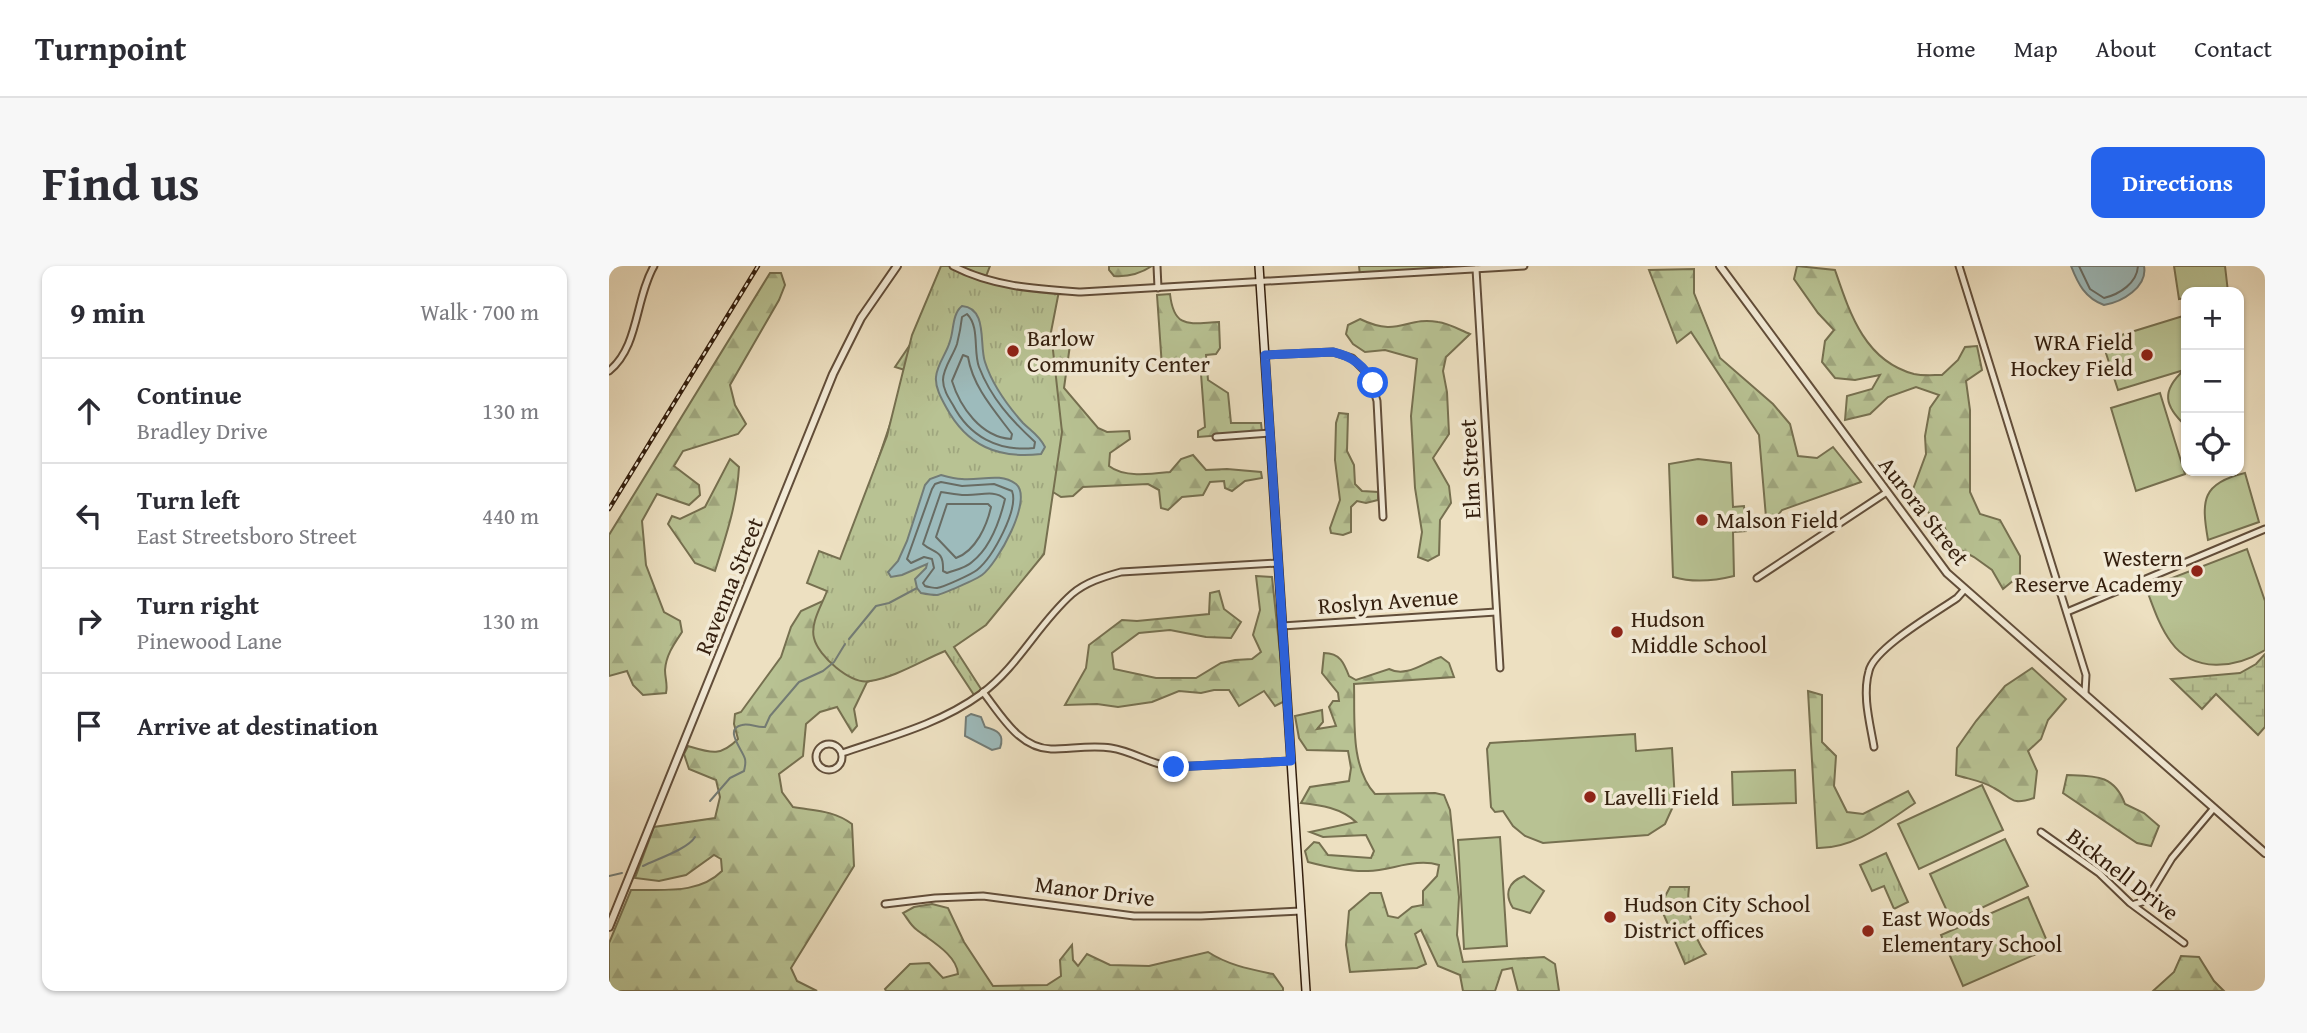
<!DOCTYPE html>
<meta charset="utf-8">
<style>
body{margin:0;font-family:"Gentium Book Plus",serif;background:#f7f7f7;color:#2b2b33}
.controls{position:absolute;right:21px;top:21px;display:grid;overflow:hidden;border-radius:14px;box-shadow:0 2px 5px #0004}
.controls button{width:63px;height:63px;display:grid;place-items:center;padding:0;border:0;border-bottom:2px solid #e1e1e2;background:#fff;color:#2b2b33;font:35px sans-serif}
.stop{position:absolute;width:21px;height:21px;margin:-16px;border:5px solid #2563eb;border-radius:50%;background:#fff}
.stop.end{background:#2563eb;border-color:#fff;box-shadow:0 2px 7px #0008}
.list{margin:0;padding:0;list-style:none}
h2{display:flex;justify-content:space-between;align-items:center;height:91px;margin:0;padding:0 28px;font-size:30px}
h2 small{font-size:23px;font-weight:400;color:#7c7c81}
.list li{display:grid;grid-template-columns:46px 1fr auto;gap:21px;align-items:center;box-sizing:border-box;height:105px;padding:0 28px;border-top:2px solid #e1e1e2}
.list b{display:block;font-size:26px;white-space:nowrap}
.list p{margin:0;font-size:23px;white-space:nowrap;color:#7c7c81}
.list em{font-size:23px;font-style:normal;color:#7c7c81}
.icon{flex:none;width:38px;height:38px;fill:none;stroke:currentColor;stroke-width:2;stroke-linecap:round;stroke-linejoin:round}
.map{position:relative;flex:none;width:1656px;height:725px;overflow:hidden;border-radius:14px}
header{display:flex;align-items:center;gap:42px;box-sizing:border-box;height:98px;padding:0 35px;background:#fff;border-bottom:2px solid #e1e1e2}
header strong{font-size:33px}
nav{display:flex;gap:38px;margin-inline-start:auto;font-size:24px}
.intro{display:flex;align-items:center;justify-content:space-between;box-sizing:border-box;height:168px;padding:0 42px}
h1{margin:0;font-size:49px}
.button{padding:18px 32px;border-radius:14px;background:#2563eb;color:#fff;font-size:24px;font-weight:700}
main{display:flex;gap:42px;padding:0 42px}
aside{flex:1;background:#fff;border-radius:14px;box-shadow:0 2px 5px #0004}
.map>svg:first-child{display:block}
</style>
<header>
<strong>Turnpoint</strong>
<nav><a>Home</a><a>Map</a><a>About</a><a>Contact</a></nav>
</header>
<div class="intro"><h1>Find us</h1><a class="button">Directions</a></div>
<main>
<aside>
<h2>9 min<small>Walk · 700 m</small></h2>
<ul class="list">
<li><svg class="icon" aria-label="ahead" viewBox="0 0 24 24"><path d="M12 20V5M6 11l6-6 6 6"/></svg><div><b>Continue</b><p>Bradley Drive</p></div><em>130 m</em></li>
<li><svg class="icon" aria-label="left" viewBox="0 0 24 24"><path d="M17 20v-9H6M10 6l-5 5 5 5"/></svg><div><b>Turn left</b><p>East Streetsboro Street</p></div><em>440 m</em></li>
<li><svg class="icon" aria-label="right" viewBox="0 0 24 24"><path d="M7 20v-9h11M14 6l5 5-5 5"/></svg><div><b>Turn right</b><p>Pinewood Lane</p></div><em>130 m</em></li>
<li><svg class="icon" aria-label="arrive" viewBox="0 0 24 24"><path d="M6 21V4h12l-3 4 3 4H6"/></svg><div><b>Arrive at destination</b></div></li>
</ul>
</aside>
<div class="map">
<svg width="1656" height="725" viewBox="0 0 1656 725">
<defs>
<pattern id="forest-firs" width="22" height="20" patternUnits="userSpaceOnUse" patternTransform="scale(1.75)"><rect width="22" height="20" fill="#b8c293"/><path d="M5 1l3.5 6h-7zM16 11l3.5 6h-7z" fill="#9fa67e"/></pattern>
<pattern id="wetland-marsh" width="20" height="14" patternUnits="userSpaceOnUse" patternTransform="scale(1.75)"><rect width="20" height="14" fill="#b8c293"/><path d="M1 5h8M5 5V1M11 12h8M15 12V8" fill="none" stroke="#9fa67e"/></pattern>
<pattern id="park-tufts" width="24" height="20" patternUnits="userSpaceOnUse" patternTransform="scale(1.75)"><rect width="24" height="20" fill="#b8c293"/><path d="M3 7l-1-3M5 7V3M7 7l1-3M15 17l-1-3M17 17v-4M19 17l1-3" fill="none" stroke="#9fa67e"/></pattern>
</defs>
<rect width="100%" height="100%" fill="#ede0c1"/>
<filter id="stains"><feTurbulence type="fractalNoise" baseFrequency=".00286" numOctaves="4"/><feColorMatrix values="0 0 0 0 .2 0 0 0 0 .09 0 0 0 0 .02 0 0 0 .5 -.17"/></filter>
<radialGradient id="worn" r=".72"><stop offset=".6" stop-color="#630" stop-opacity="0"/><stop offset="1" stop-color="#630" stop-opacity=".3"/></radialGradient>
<g fill="url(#forest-firs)" stroke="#767050" stroke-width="2">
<path d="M500,0H543C531,8 519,11 505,10L500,4Z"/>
<path d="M1188,0L1226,4C1241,48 1256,95 1305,108C1314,110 1324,109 1333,109L1349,94L1356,81L1368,80L1373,104L1357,115L1361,144V226L1371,248L1391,254L1411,290V309L1394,323L1383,304L1365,291L1344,280L1334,258L1315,243L1303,226L1317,188L1316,170L1321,142L1330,129L1307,121L1279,131L1261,148L1236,154L1238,130L1263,123L1271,109L1246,114L1226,112L1213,96L1216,75L1225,64L1209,47L1185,13Z"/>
<path d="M1085,3V27L1111,92L1164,138L1181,158L1189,190L1208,192L1224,181L1252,216L1173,244L1158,263L1150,169L1082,66L1068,77L1040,4Z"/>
<path d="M161,7H172L176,19L170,34L121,119L126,139L137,158L129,168L74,185L65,200L90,219L91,229L80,239L48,228L33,255L37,299L55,346L71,355L73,366C65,378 57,389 56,404C56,412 59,419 57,427L34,429L24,419L18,405L0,410V269Z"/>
<path d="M561,28C565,64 581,57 610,56L611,82L607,88L597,89L599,114L619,127L622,157H652L653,166L589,171V165L596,161L592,108L553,101L548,29Z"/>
<path d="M751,53C790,72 797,50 829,56C839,57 851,64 861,68L837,91L834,105L838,126L840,168L824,192L840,220L842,237L831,254L830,289L819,295L809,291L813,266L806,222L802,150L808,93L776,84L756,86L744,78L737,68L739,59Z"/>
<path d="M307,70L293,404L258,416L245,443L248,460L243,466L228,441L211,446L197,458L194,490L170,508L173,526L184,541C206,545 224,544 243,558L245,600L182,702L188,715L208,725H0V677L22,624C53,623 89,629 113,605L112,593L105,589L77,609L50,615L26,612L45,561L106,552L111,531L107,514L80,503L75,488L79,480C102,487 111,491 129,473L125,458L126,448L132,446L172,391L182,361L192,345L214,335L235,295L299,105L286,101Z"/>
<path d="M441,70L459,74L461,79L455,122L489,162L498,166L520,165L521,173L501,187L500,200C515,212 543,208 561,206L572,193L584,189L597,204L618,203L652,206L653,212L636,215L623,225L616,222L615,215L601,216L594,229L573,231L559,244L552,242L550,224L539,218L474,221L464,230L452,231L444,226L439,193Z"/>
<path d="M730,147L739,148L738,185L745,199L746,218L753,225L769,226V234L757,237L748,235L742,241V266L734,269L722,267L721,262L731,234L726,194L727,157Z"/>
<path d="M121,193L130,201C128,238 117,270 106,305L86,297L59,258L63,250L71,253L96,241Z"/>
<path d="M647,310L663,311L676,435L666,440L655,425L630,440L620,424H605L592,427L570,425L543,436L509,441L488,438L456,439L477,402L480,379L513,354L528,355L600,348L601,327L610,325L615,343L632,356L622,372L597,371L561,364L530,367L503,387L505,403L547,412H587L612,397L626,394L643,393L652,386L644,369L651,344Z"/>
<path d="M715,387C731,387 735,397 740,410L747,414L780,403C798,412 815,396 832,391L840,397L845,411L745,418C746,453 741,501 766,528L826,527L835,529L841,544L850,631L848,669L854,696L935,691L946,698L950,725H909L903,702L893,704L886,725H854L851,709L829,700L812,664L806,668L817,698L808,702L741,706L737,679L740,645L761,627H772L779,650L789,652L803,641L814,639V625L828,610L830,599C807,592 783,604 759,605C739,606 718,601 699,596L696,585L705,576L710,577L719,589L762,592L765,585L757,569L714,571L701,566L747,556C732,542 712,539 692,537L701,521L740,515L742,502L739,485L698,484L690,472L686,450L713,444L714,456L708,463L727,460L720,441L724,435H730L729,427L713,407Z"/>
<path d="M1423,402L1457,433L1439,454L1432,473L1419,485L1428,505L1425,532C1401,540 1404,532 1385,522C1374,515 1359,513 1347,509L1348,482L1367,455L1396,420Z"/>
<path d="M1199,425L1213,429V476L1227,490L1225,520L1238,546L1254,548L1299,525L1306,537C1276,557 1245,583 1208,582Z"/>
<path d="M1458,509C1485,510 1505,508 1516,538L1535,547L1550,560L1542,580L1528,577L1454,527Z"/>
<path d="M323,638L339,642L355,676L384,720L438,719L452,710L451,694L463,679L464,694L469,700L478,688L501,699L540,700L599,686C619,699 640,703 664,708L674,722V725H277L276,723L301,698L320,697L334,712L349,708C348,689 322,675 308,664C302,660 298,652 294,647L305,641Z"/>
<path d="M1572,690L1590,691L1605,715L1615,725H1544L1565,706Z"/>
</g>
<path fill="url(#wetland-marsh)" stroke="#767050" stroke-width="2" d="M1656,388V461L1649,469L1607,428L1593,443L1562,413L1631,407L1647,398Z"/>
<g fill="url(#park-tufts)" stroke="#767050" stroke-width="2">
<path d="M332,0H381L376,13L450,25L442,66L453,166L435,288L377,359L345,381L374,426L367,432L336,385C314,394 285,412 261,415C242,419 209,390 205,372C201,357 213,339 218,325L198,317L210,285L231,293L278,170L303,69Z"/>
<path d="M750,0H833V4L751,9Z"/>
<path d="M1277,587L1299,636L1285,643L1275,620L1263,625L1251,599Z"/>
<path d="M1061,621H1080C1077,642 1084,671 1097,688L1076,698L1051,640Z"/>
</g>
<g fill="#b8c293" stroke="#767050" stroke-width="2">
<path d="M1565,0H1616L1619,26H1577V32L1570,33Z"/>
<path d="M1574,50L1577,58V160C1555,140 1552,125 1575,104L1509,124L1493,75Z"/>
<path d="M1551,127L1576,208L1527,225L1502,142Z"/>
<path d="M1089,193L1122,197L1124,241L1135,240L1137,265L1124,266L1125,310C1105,315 1085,317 1064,311L1060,198Z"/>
<path d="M1636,207L1650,256L1599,274C1592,234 1593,217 1636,207Z"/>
<path d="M1638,283L1656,335V384C1627,402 1585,408 1562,376C1550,360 1544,340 1537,322Z"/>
<path d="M1026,468L1027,485L1063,482L1066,536L1056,558L1039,569L934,577L916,570L904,560L894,545L886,546L882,541L878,483L881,477Z"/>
<path d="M1186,504L1187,537L1124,539L1123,506Z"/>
<path d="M1373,519L1394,564L1310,603L1289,558Z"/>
<path d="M891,571L898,680L855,683L849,574Z"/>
<path d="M1396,573L1419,620L1343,656L1321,608Z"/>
<path d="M915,610L935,625L921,647L904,642C895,628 899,616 915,610Z"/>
<path d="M1419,631L1441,682L1354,720L1332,669Z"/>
</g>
<g fill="#9dbbbc" stroke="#737c76" stroke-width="2">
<path d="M1462,0H1535C1539,21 1513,36 1495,39C1476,32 1469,18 1462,0Z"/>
<path d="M353,40C379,42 370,79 376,96C383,118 398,139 414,157C422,165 430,169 436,181L432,188C389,193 358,180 337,141C332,132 326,121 327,111C328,98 338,87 341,75C345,64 343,48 353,40Z"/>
<path d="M332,209C339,211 346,213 353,213C371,215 391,206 407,218C425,233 388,298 373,309C368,313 334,328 328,329C323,329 317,328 312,327L308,322L306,313L317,302L318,298L293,309L282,311L279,306L289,295L298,275L316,219L321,213Z"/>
<path d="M362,448L372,451L376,461C388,464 396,468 391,482L383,484L356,470L357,451Z"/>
</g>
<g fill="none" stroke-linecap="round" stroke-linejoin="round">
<g stroke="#686c64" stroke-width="2">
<path d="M1470,0L1481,23L1495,32C1511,28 1528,17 1529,0"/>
<path d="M358,48C371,61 364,85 370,101C382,132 402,154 426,176L425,182C389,186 360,170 344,139C339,131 334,123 334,114C334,102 344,90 348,78C350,70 352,60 353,51Z"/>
<path d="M354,89L359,91C364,121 385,144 403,168L402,173C372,171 351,141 343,115Z"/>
<path d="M332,216L353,220L385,218L403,225C410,243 384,291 368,304C363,308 335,321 328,322C326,322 318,321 316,320L314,317L325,302L323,293L315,291L302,297L298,293L323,223L326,218Z"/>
<path d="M332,226C340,227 348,229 356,229C370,230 385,223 396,233C391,254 381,282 363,296C357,302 346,304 338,307L334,305C335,283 325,288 314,278Z"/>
<path d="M338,238H379L382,241C378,259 367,285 347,292L327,271Z"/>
</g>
<g stroke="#737c76" stroke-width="2">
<path d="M240,373L267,340L280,337L308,322"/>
<path d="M101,535L121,512L135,505C136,500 137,498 136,493C134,484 114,463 133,459C141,457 148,462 156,461L161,450L190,416L214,405L225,396L236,378"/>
<path d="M34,600C48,593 79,583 86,571"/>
<path d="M0,610L13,607"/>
</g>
<defs>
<g id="minor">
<path d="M344,0C385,21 427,23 472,26L915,0"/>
<path d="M548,0L549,22"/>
<path d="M1350,0L1477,409L1476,427"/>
<path d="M867,3L891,402"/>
<path d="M656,89L724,86L743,92L760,109L768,135L774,251"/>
<path d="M0,105C30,81 26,33 45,0"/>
<path d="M607,171L661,167"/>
<path d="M1148,312L1278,226"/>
<path d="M1458,346L1656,263"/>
<path d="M673,360L887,346"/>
<path d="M374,426C392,449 410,482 442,483C462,483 482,479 502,482C524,485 542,499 564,501L682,495"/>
<circle cx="220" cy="491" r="13"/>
<path d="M1265,481C1261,457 1253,429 1260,405C1265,382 1328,346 1348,332L1356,323"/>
<path d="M233,487C280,471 331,458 372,428C409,401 429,358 463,328C477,316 494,311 512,306L669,297"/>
<path d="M1432,566L1490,607L1521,637L1575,677"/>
<path d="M276,638L326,632L374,630L525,650H592L692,645"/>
<path d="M1526,638L1533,636L1543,625L1563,592L1605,542"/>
</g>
<g id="tertiary">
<path d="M1111,0L1338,307L1656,587"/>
<path d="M0,661L224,108L252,52L288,0"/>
</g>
<path id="secondary" d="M650,0L697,725"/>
</defs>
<use href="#minor" stroke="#624e3a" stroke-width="9"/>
<use href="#tertiary" stroke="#624e3a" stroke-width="10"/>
<use href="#secondary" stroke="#331e0d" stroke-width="10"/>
<use href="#minor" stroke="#f3ebd7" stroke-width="5"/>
<use href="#tertiary" stroke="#f3ebd7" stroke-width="6"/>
<use href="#secondary" stroke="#f3ebd7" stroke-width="7"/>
<defs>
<path id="rail" d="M0,243L149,0"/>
</defs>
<use href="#rail" stroke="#331e0d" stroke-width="4.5"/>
<use href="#rail" stroke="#f3ebd7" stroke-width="2" stroke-dasharray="5" stroke-linecap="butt"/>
</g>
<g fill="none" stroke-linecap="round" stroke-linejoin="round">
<path stroke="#2563eb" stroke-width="9" d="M565,501L682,495L656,89L724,86C743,90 756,100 764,117"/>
</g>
<g fill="#8f2418" stroke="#f3ebd7" stroke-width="2.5">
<circle cx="404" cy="85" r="7"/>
<circle cx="1538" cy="89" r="7"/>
<circle cx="1093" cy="254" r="7"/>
<circle cx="1588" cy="305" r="7"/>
<circle cx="1008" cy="366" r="7"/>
<circle cx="981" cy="531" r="7"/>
<circle cx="1001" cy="651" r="7"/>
<circle cx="1259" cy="665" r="7"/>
</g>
<g text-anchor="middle" stroke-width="7" stroke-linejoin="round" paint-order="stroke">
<g font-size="23" fill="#331e0d" stroke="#f3ebd7" text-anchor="start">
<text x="418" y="80">Barlow<tspan x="418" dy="26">Community Center</tspan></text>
<text x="1524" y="84" text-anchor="end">WRA Field<tspan x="1524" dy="26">Hockey Field</tspan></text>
<text x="1107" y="262">Malson Field</text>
<text x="1574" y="300" text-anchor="end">Western<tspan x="1574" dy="26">Reserve Academy</tspan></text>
<text x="1022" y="361">Hudson<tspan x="1022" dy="26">Middle School</tspan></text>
<text x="995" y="539">Lavelli Field</text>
<text x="1015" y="646">Hudson City School<tspan x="1015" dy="26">District offices</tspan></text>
<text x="1273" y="660">East Woods<tspan x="1273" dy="26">Elementary School</tspan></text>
</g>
<g font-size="23" fill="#331e0d" stroke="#f3ebd7">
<text transform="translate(861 203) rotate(-93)" y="8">Elm Street</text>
<text transform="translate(1315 245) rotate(52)" y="8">Aurora Street</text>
<text transform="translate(120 320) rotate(-68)" y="8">Ravenna Street</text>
<text transform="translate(779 335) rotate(-4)" y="8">Roslyn Avenue</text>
<text transform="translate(1514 608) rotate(38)" y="8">Bicknell Drive</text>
<text transform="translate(486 625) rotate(7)" y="8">Manor Drive</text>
</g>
</g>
<rect width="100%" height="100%" filter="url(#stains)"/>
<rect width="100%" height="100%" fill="url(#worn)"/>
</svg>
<div class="controls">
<button>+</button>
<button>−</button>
<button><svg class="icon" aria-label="locate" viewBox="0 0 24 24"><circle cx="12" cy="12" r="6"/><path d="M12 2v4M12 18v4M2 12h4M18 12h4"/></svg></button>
</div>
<div class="stop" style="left:764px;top:117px"></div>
<div class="stop end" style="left:565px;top:501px"></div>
</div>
</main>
